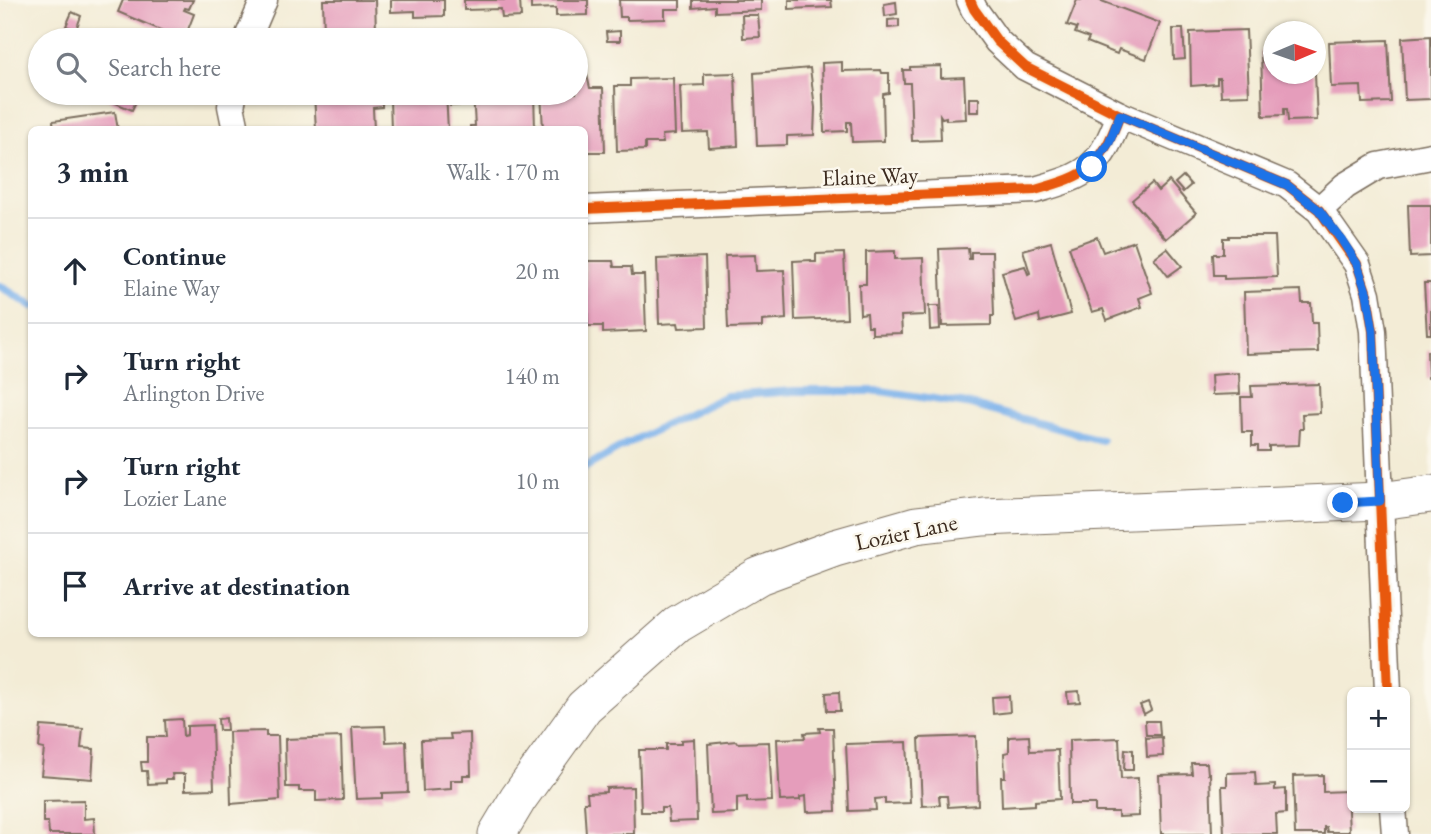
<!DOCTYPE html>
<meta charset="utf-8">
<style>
body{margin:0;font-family:"EB Garamond",serif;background:#f2f2f3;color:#1f2937}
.controls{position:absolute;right:21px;bottom:21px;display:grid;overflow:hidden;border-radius:10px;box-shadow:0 2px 5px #0004}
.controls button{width:63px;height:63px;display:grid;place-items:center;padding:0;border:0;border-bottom:2px solid #e0e1e3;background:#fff;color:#1f2937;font:35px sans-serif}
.compass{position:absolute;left:1263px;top:21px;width:63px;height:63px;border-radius:50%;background:#fff;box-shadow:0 2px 5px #0004;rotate:88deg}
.stop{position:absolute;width:21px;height:21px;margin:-16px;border:5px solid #1a73e8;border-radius:50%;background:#fff}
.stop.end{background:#1a73e8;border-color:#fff;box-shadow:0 2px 7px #0008}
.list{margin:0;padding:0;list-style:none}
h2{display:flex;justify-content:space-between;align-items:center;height:91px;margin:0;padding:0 28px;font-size:30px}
h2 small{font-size:23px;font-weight:400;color:#747a83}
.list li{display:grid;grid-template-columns:46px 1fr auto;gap:21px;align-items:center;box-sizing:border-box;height:105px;padding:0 28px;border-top:2px solid #e0e1e3}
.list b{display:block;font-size:26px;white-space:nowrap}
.list p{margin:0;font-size:23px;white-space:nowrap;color:#747a83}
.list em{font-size:23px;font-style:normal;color:#747a83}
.icon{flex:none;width:38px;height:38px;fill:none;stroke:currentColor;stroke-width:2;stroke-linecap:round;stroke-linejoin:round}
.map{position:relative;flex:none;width:1431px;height:834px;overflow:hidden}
.search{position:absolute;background:#fff;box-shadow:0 2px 5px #0004;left:28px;top:28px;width:560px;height:77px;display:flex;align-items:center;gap:18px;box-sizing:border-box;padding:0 24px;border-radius:38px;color:#747a83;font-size:26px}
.panel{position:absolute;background:#fff;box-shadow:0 2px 5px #0004;left:28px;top:126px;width:560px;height:511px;border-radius:10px}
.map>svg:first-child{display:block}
</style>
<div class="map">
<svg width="1431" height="834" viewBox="0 0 1431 834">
<rect width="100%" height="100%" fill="#fbf7ec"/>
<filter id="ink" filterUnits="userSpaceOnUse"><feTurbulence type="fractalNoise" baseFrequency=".0143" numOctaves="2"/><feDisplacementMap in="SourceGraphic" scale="14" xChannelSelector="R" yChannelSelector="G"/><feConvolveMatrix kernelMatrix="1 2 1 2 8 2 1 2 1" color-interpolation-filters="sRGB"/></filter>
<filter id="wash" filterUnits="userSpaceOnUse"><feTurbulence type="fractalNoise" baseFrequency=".00686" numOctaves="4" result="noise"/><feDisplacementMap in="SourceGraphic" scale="28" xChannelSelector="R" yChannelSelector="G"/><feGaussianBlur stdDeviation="1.57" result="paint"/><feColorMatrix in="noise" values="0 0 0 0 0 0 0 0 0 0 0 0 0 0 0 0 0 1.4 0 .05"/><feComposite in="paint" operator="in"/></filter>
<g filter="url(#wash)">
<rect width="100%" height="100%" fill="#f3ecd6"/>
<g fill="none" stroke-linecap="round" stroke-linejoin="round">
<g stroke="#7db2eb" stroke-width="8">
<path d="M0,286L32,306"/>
<path d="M584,468L628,443L726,396L794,391H881L967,404L1101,440"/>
</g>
</g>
<g id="blocks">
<g fill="#e59dbb">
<path d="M123,0H193L189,9L185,8L184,10L194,14L184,40L118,12Z"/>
<path d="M323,0H375L376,32H353V40H336L335,33H324Z"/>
<path d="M391,0H444V16L415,17V11L391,12Z"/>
<path d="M464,0H520L521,17L502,18L501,9L464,10Z"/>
<path d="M531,0H588V15L556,16V8L531,9Z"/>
<path d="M619,0H680V9H665V19L627,20V17H620Z"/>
<path d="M693,0H761V10L715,12V6L693,8Z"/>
<path d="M789,0H831L832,7L789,9Z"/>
<path d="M1077,0H1099L1160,23L1146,59L1119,49L1117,54L1087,42L1089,38L1075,33L1077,28L1067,25Z"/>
<path d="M896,2L897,14L885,16L884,4Z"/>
<path d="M72,12L81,16L76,30L66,26Z"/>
<path d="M742,15H758L760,37L743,38Z"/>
<path d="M899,19V27L888,28V20Z"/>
<path d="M1173,29H1183L1185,59L1174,60Z"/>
<path d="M1246,30L1249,95L1221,96L1220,78H1217V84L1191,86L1190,32Z"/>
<path d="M620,31V41H607L606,32Z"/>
<path d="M1431,36V99L1405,100L1402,38Z"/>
<path d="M1388,40L1391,102L1362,103L1361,86L1331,87L1329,42Z"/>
<path d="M1274,51V74H1315L1317,120L1288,121L1287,109H1284V115L1263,116L1261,52Z"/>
<path d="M842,62V71L881,70L882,73H889V93L883,94L884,141L852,142L851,122H847V131L824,132L822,63Z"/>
<path d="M941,66V78L964,77L966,119L946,120V117L942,118L940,115L941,140L912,141L910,83H904L903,70H910V67Z"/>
<path d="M810,68L815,108L814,135L787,136V145L757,146L754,73Z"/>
<path d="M735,73L738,146L709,148L708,132L682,133L680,86L704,85V74Z"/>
<path d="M576,75H587L590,88H603L605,152H584V130L543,129L541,93H576Z"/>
<path d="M673,78L675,134L662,135L663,143H645V150L617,151L615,86H630V79Z"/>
<path d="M92,93H140L132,110Z"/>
<path d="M314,93H382V107L373,108L374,130H316Z"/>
<path d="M392,93H416V99L417,93H446L448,130H391L390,99H393Z"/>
<path d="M450,93H462V105L450,106Z"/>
<path d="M473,93H534L535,130H470V126H475Z"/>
<rect x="969" y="98" width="10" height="14"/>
<path d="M115,112L118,130H54L53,121Z"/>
<path d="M1183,176L1191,185L1183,192L1175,183Z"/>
<path d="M1169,181L1196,213L1166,239L1132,200L1152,183L1158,191Z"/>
<path d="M1408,205H1431V256L1410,257Z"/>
<path d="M1229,236H1275L1277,277L1224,279V275H1214L1213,254H1223V238H1229Z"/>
<path d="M1097,237L1103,252L1134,241L1152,293L1139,298L1142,307L1107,320L1103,309L1092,312L1069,247Z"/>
<path d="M1051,242L1071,314L1040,322L1039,315L1016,322L1002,272L1025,266L1028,274L1030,273L1023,250Z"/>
<path d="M968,248L969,259H971V252H992L994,316H991V325L942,326L939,249Z"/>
<path d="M1167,248L1182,266L1168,276L1154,258Z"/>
<path d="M895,251V259L923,258L925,315L901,316L902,333L872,334V326H868L867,313L860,314L859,284H866V252Z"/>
<path d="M844,253L847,318L795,320L793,261L811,260V262H816V254Z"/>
<path d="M755,255L756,271L784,270L786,319L762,321V327L728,328L725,256Z"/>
<path d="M705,257L707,327L679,328L678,323L659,324L657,259Z"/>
<path d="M585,261H613L614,267H631L632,275H644L646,331L603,333V326H588Z"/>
<path d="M1424,283H1431V334H1427Z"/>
<path d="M1301,290L1302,303H1311L1312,323H1317L1318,352L1246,354L1244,292Z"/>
<path d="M929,306H939L940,329L930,330Z"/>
<path d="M1427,351H1431V378H1428Z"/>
<path d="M1239,373L1240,394L1212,395L1211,375Z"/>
<path d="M1319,384L1320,413L1302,414L1303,429H1300L1299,445L1269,446V451H1258V446H1252V432H1242L1241,397H1252L1251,386Z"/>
<path d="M1079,691L1080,702L1068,703L1067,692Z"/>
<path d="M839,692L840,711H827L826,693Z"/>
<path d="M1009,696L1010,712L993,714L992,697Z"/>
<path d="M1148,702L1151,710L1144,714L1140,705Z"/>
<path d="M226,718L227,730H219L218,719Z"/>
<path d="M182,719L183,736L187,735V726L212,725L214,789L185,790V774H172L173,779H166V783L148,784L147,771H142L141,762H147V737H166L165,720Z"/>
<path d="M1145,721H1159L1160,735H1146Z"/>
<path d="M41,726L83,729L81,748L94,749L92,779L41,775L44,749L39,748Z"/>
<path d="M385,726L386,742L406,741L408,792L382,793V798L356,799L352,727Z"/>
<path d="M819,728H833L836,811L807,812L806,796L800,797V800L780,801L777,739L805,738L804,733L820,732Z"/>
<path d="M266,731V736H278L280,800L231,804L229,732Z"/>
<path d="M470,733L471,775H463V780H451V789L423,791L421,740L451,739L450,734Z"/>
<path d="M976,736L978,805L948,807L947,796H939L940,805L922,806L919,738Z"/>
<path d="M1029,736L1030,751L1058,750L1060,799L1035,801V805L1002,807L1001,777H1005L1004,753L1009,752V737Z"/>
<path d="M341,737L343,800L316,801V791H299V787H286L285,739Z"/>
<path d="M1162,737L1163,756L1147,757L1146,738Z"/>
<path d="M1119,738L1121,779L1138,778L1139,816L1118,817V812H1095V804H1070L1069,740Z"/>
<path d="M694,739L697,821L669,822L668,808H661V812H641L639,750H666V744H681V740Z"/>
<path d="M736,741L737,743L769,742L772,801L747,802V797L737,798V813L711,814L708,744Z"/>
<path d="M907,742L910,803L885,804V798L875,799L876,810L849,811L846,744Z"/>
<path d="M1125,749L1133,750V770H1124Z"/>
<path d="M1191,763H1207L1208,774L1210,773L1212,834H1161L1159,775L1192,774Z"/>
<path d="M1255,772L1256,786L1275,785V790L1286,789V813L1276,814L1277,834H1224L1222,786H1227V773Z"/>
<path d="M1323,775V792L1347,791L1349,832H1327L1326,827H1324V834H1295L1293,776Z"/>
<path d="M633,787L634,834H586L584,802H588L587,793L606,792V788Z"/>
<path d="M84,800V819L94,818L95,834H49L48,822H43V801Z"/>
</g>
</g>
</g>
<g filter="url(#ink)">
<use href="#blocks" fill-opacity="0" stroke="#7b6e5e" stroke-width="2"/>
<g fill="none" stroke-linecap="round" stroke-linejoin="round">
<defs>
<g id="minor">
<path d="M970,0L974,9L997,41L1025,67L1120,115L1287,185L1319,210L1357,264L1367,294L1373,331L1388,692"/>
<path d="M247,40L264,0"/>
<path d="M234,93L231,106L236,130"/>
<path d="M584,209L1035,190C1089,175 1100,168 1120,115"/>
<path d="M1319,210L1345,186L1378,166L1431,156"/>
<path d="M1393,808L1395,834"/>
</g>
<path id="secondary" d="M497,834L518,799L584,707L678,624L759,576L835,548L916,525L984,517L1380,501L1431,494"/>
</defs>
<use href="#minor" stroke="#7b6e5e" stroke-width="29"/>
<use href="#secondary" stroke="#7b6e5e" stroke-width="39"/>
<use href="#minor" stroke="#fff" stroke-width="26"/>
<use href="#secondary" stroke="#fff" stroke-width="37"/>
<defs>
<g id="cycleway">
<path d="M970,0L974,9L997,41L1025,67L1120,115L1287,185L1319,210L1357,264L1367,294L1373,331L1388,692"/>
<path d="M584,209L1035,190C1089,175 1100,168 1120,115"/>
</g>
</defs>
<use href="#cycleway" stroke="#fbf7ec" stroke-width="15"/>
<use href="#cycleway" stroke="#e8590c" stroke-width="10"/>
</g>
</g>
<g fill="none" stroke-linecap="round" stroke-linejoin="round" filter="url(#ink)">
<path stroke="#1a73e8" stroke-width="9" d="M1092,167L1109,143L1120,115L1287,185L1319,210L1341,239L1357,264L1367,294L1373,331L1380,501L1343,503"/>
</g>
<g text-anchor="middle" stroke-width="5" stroke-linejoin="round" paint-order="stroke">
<g font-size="23" fill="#3b2a1e" stroke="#fbf7ec">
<text transform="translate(870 176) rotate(-2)" y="8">Elaine Way</text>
<text transform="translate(906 532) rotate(-12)" y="8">Lozier Lane</text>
</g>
</g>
</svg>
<div class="controls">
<button>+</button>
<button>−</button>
</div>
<svg class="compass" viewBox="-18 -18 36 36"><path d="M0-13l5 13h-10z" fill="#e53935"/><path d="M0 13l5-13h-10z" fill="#747a83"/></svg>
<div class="stop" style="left:1092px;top:167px"></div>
<div class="stop end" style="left:1343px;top:503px"></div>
<div class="search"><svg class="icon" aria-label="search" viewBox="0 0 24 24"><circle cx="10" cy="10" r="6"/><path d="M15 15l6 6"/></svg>Search here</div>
<section class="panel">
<h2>3 min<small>Walk · 170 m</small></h2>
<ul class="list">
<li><svg class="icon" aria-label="ahead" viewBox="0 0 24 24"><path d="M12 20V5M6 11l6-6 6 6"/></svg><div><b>Continue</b><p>Elaine Way</p></div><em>20 m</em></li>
<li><svg class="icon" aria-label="right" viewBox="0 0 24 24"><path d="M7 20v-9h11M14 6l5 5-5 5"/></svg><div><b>Turn right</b><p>Arlington Drive</p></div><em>140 m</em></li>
<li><svg class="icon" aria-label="right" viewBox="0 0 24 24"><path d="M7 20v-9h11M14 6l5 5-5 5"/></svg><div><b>Turn right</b><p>Lozier Lane</p></div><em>10 m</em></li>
<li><svg class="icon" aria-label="arrive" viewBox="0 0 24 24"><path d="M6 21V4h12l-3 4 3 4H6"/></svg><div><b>Arrive at destination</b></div></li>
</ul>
</section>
</div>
